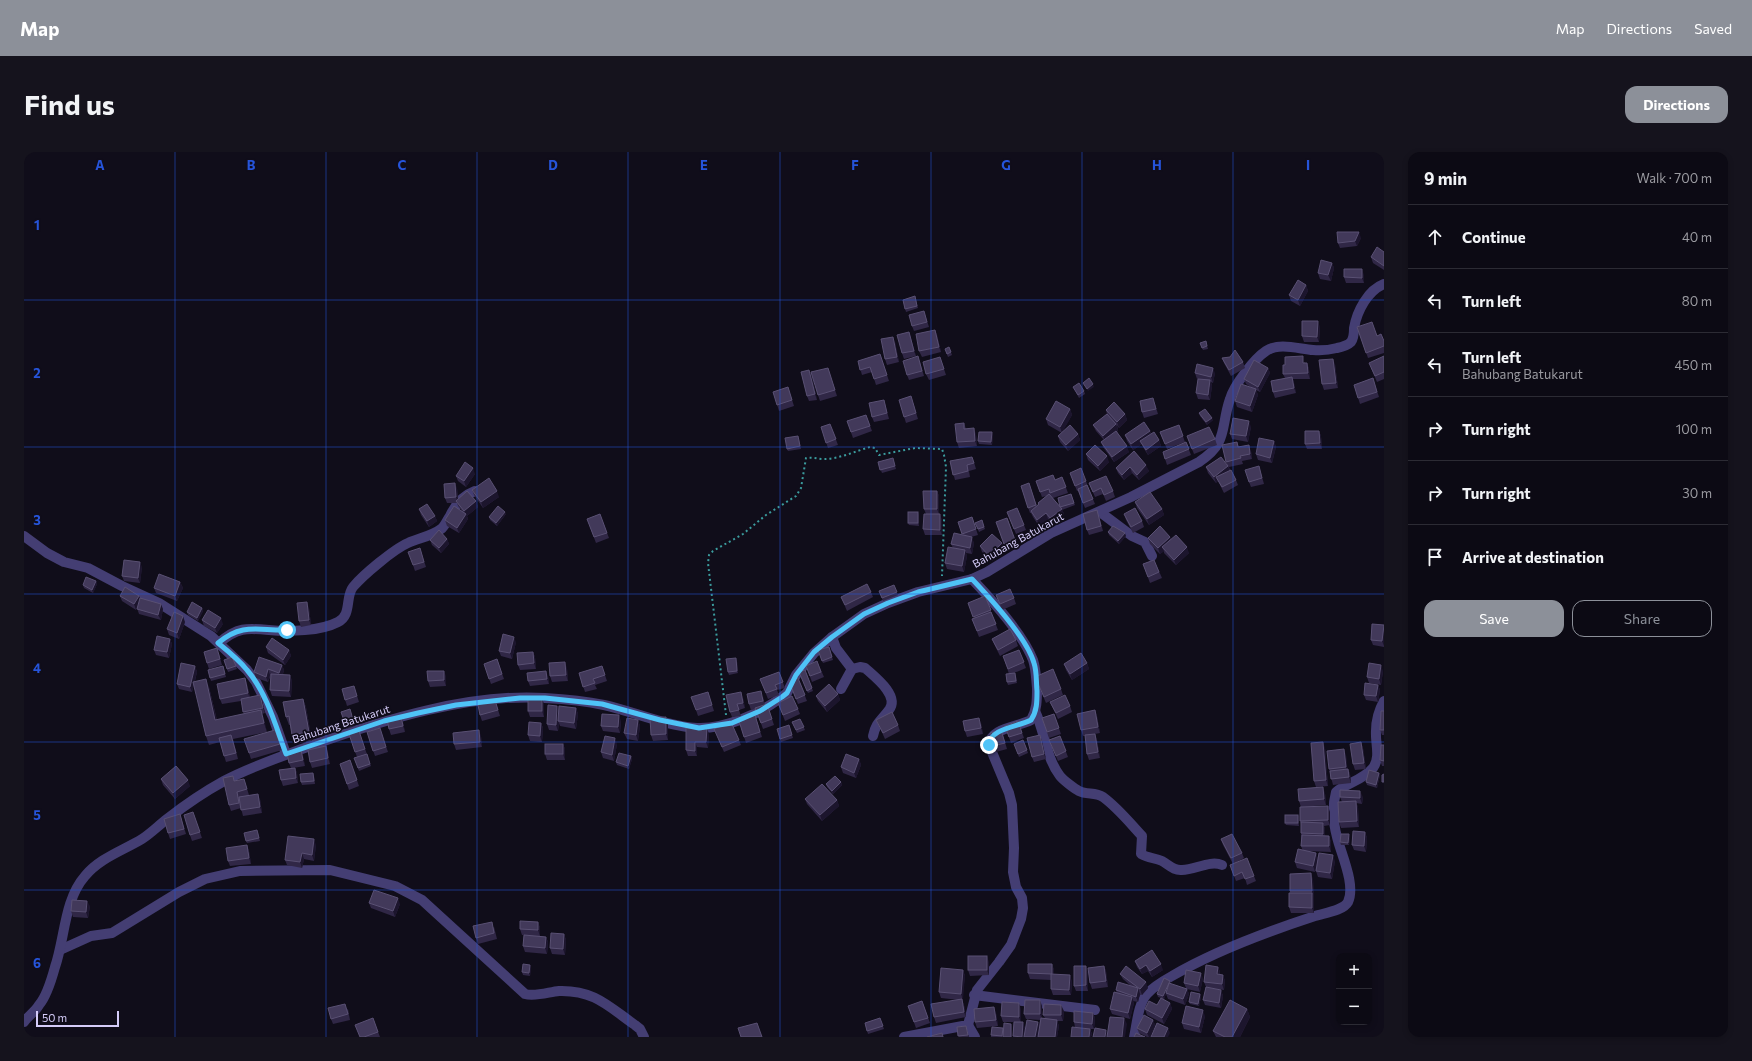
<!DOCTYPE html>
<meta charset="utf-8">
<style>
body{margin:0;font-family:Commissioner,sans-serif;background:#15131d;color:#f1f3f6}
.controls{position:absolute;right:12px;bottom:12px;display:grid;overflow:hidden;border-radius:8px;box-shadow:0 2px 6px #0003}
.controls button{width:36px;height:36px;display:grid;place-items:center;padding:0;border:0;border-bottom:1px solid #2c2b34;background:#0c0a14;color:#f1f3f6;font:20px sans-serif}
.scale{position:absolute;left:12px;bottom:10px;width:83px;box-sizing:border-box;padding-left:4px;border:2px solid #d5ccf9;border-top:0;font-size:11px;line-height:14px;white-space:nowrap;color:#d5ccf9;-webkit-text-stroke:3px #100d1a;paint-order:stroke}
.stop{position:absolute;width:12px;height:12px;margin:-9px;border:3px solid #4fc3f7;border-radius:50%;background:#fff}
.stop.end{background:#4fc3f7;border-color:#fff;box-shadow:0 1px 4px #0008}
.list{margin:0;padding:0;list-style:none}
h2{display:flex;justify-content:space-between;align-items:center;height:52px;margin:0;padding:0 16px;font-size:17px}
h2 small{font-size:13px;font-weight:400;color:#9a9aa0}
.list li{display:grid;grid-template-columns:26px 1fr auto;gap:12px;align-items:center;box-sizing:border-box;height:64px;padding:0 16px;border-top:1px solid #2c2b34}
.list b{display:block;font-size:15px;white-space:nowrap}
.list p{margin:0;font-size:13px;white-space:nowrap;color:#9a9aa0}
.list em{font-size:13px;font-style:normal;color:#9a9aa0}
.actions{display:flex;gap:8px;padding:12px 16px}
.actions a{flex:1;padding:9px 0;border:1px solid #8c9099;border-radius:12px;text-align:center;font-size:14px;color:#8c9099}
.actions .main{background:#8c9099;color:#fff}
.icon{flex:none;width:22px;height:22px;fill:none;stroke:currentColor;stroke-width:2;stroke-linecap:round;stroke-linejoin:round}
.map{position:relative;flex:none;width:1360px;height:885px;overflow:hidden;border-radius:12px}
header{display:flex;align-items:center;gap:24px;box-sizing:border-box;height:56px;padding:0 20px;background:#8c9099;color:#fff}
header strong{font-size:19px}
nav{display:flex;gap:22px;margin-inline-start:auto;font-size:14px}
.intro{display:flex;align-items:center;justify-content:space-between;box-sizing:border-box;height:96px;padding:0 24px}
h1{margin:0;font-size:28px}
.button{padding:10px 18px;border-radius:12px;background:#8c9099;color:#fff;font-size:14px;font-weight:700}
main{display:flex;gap:24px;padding:0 24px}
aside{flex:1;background:#0c0a14;border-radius:12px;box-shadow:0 2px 6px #0003}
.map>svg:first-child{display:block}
</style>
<header>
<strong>Map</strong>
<nav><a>Map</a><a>Directions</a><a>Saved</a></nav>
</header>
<div class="intro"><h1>Find us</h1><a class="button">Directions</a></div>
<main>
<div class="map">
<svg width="1360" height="885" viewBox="0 0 1360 885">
<rect width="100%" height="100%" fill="#100d1a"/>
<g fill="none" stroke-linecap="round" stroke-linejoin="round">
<path stroke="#3b9c9e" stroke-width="2" stroke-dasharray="2 3" stroke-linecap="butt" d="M702,563L684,411L685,403L689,399L719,382L742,363L772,344L777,336L782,306C789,305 794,307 800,307C815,307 832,299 846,295L851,296L855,303L891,296L918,297L920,303L922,315L918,424"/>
<g stroke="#443e73" stroke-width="10">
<path d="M1076,360L1108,384L1121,390L1128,404"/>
<path d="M0,384L23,401L40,410L64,416L98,434L135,451L187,484L223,518L232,530L249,565L262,602"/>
<path d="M808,485L812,496L828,517L817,537"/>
<path d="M195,491C213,475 223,476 245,478C265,480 297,479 314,470C328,463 321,445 329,435C339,423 370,397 384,391C395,386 408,384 417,377C421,374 423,368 426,364C431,353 440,343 451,339"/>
<path d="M828,517L836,515L841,516C851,525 876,544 865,558C857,569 852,570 849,584"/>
<path d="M1011,559C1021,580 1022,606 1036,624C1039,628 1051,637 1055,639C1063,643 1071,640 1079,645C1094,656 1105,670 1118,684L1117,702C1124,706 1131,706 1138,709C1145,713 1150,719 1158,718C1171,718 1186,708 1198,713"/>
<path d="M36,798L67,784L88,781L155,740L181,727L216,719L306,718L371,734L398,748L501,842C511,845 525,840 535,839C570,838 584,854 611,873L616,877L620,885"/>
<path d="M950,843L1071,858"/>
<path d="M944,873L951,885"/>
<path d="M880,885L944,873L953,838L975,810L987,793L997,767L999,756L998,746L992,735L989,720L990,696L988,653L985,641L965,593C966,576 994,575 1007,568C1013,558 1013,548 1013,536C1012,526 1012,517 1009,508C999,482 968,448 948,427"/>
<path d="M1110,885C1113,872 1114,852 1123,842C1130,834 1139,829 1148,824C1189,800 1245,779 1291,764C1300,761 1319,759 1324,750C1332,733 1317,702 1313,685C1309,670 1308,655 1312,640C1323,631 1339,628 1349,616C1357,605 1351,591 1352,579C1352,569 1355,558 1360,549"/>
</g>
<path stroke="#443e73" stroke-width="10" d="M0,870C4,864 11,860 15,853C22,845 28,826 31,815C41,786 40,748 61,724C76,706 98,699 118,687C126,682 134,674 143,667C161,653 180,640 200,629C228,614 259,604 289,593C359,568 446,541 521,546C540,547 561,549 580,553C611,560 642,574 673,576C702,577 735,562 758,545L763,541L772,523L790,501L808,485L840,462L864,451L894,440L948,427L963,420L1027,381L1107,345L1175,310C1205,290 1196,276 1206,247C1210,233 1230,207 1242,199C1255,190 1275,197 1289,198C1298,199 1305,198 1313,196C1318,195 1324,193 1327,190C1330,186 1330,180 1330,176C1333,159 1344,138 1360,132"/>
</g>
<g fill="#302746">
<path d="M1337,86L1333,94L1316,96L1314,91Z"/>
<path d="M1360,100V118L1349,111L1347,105Z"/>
<path d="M1308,111L1310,116L1307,129L1296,127L1294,121Z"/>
<path d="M1340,123V131H1322L1320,125Z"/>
<path d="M1282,133L1284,139L1276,154L1267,149L1265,143Z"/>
<path d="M891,144L894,156L882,160L879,148Z"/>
<path d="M900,159L905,175L890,179L888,174Z"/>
<path d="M1296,175L1295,190H1280L1278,184Z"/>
<path d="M1333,175L1353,183L1360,189V201L1344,206Z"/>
<path d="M911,178L913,183L917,200L898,205L895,199Z"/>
<path d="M885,180L892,204L880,207L878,201Z"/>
<path d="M1182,189L1184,197L1179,198L1176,191Z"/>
<path d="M871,190L875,210L863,213L861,207Z"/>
<path d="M925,195L928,203L924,205L921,197Z"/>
<path d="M856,202L865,229L852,233L848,220L838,223L834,209Z"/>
<path d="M1360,204V227L1353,230L1347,216Z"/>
<path d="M916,205L922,223L905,228L902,222Z"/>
<path d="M1198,206L1219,210L1221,216L1207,224L1200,211Z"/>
<path d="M896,210L900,224L885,228L883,223Z"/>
<path d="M1281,210V211H1283L1285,217L1286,227H1269L1272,241L1251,246L1249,240L1261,226L1259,222Z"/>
<path d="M1311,212L1314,236L1300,238L1298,232Z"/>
<path d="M804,216L813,244L796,249L794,243Z"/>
<path d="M1244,216L1246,221L1236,240L1232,238L1234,243L1228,260L1213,255L1211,249L1228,236L1222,232L1220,227Z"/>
<path d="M1171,221H1191L1189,231L1187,230L1188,234L1186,248L1174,247L1172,241L1174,227H1173Z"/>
<path d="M788,224L793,248L785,249L783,244Z"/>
<path d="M1349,226L1355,245L1336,252L1330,233Z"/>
<path d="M764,235L770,254L755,259L749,240Z"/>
<path d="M1049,235L1060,239L1061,242L1055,246Z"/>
<path d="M887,244L894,267L882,271L875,248Z"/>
<path d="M860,248L865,267L850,270L848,265Z"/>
<path d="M1131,252L1134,262L1120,266L1118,260Z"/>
<path d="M1046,257L1048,263L1038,280L1054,282L1056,288L1044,299L1036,290L1034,284L1038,281L1024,273L1022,267Z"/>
<path d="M1082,258L1101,262L1103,268L1095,276L1093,273L1094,278L1093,280L1105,300L1090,310L1079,295L1077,290L1080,288L1072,279L1069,273L1083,262Z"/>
<path d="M1175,261L1189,268L1183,273L1176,264Z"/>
<path d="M842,263L848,279L829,286L823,269Z"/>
<path d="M940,271L942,277L952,282L953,294L935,296L933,290Z"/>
<path d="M806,272L814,293L804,296L797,275Z"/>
<path d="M1155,273L1161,290L1143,297L1136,280Z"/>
<path d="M1227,275L1224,290L1208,287L1206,282Z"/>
<path d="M1126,279L1127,281L1135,288L1137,294L1124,303L1119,295L1118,292L1109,298L1103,289L1101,283Z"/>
<path d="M1295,279L1297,284L1298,297H1283L1281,292Z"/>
<path d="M969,283L968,293L955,292L954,289Z"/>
<path d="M1163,284L1191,287L1193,293L1170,302Z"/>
<path d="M775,287L777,297L764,299L763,297Z"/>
<path d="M1250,289L1252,295L1248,311L1234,308L1232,302Z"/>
<path d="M1162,290L1167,303L1143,313L1139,300Z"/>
<path d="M1213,290L1215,295L1227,299L1228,307L1218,309L1219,312L1205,315L1206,318L1212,328L1214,333L1200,341L1194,329L1192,331L1184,321L1182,315L1203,312L1202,310Z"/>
<path d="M1110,299L1125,319L1115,328L1108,321L1100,328L1094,321L1092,316Z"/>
<path d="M1062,302L1085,310L1076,319L1064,308Z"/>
<path d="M869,306L872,317L858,321L854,310Z"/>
<path d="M926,309L950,310L952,317L945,319L946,325L931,328Z"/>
<path d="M1235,314L1240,332L1227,335L1225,330Z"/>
<path d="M1046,321L1062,329L1064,335L1071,352L1061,356L1054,339H1053Z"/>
<path d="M451,322L442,335L434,329L432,324Z"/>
<path d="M1038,325L1044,341L1029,346L1037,356L1034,346L1047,342L1051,353L1038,358L1040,362L1028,372L1024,367L1015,374L1009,365L1007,361H1006L997,334L1005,331L1013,354L1015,353L1014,351L1023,344L1018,345L1012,329L1031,328Z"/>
<path d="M1065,331L1089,339L1091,345L1082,349L1079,342L1071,345Z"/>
<path d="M433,336L434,347L452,349L454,355L443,364L444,367L435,381L423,374L421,368L438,359L434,354L433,351H423L421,346Z"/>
<path d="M448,338L475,345L459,356L450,343Z"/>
<path d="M913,339L915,344V362L918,368V383H901L899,377L902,362L900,357Z"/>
<path d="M1111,350L1138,357L1140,363L1125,373L1113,356Z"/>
<path d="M395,357L411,364L413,369L405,375L397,363Z"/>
<path d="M983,360L1000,373L1002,378L992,382Z"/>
<path d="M482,362L473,374L466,368L465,365Z"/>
<path d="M576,362L585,386L572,391L563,367Z"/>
<path d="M1100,362L1118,369L1120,375L1109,381L1102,368Z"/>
<path d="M895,363V374L885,373L884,371Z"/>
<path d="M1075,364L1079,379L1065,383L1063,378Z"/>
<path d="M948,365L954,383L947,385L950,391L948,402L942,401L943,404L940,420L923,417L921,411L929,396L927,392L939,383L934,370Z"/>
<path d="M983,366L993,394L982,398L972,370Z"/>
<path d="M958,368L961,377L955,380L951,371Z"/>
<path d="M1084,380L1102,384L1095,392L1085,383Z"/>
<path d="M1146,385L1147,387L1165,401L1152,413L1140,401V399L1136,402L1126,392L1124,386Z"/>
<path d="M423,387L425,392L417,401L408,393L406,388Z"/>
<path d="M978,391L980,397L968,409L958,400L956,394Z"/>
<path d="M396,396L402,415L391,419L389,413Z"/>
<path d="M1130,408L1138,426L1126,431L1119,412Z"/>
<path d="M118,415L116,431L100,429L98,424Z"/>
<path d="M72,429L73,432L69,441L60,436L59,433Z"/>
<path d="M156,430L159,436L153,449L132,441L130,436Z"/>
<path d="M870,433L874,443L859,449L855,439Z"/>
<path d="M847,440L849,445L823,459L817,445Z"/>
<path d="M972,443L990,446L992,452L978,458Z"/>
<path d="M96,444H115L116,446L139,457L137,468L115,462L113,456L112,458L98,449Z"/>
<path d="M961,444L974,478L955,485L948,467L950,466L944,451Z"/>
<path d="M178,456L179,459L174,469L164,463L163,460Z"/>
<path d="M285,456L287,473L277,475L275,469Z"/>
<path d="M178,468L199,472L193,481L180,474Z"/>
<path d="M161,470L155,487L145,483L143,477Z"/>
<path d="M1360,473V495L1349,493L1347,488Z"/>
<path d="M146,487L148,492L145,506L132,503L130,498Z"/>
<path d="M968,487L992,488L994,494L976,504L970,492Z"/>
<path d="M492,490L488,507L477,504L475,499Z"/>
<path d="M242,495L265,498L267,504L261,513L244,501Z"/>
<path d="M805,495L809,508L799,511L794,498Z"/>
<path d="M995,498L1002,516L990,521L992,524L993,531L984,533L983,530L985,522L979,504Z"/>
<path d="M509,500L511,505L512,517L496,518L494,513Z"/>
<path d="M195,502L198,513L185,517L183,511Z"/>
<path d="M208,505L213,517L204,520L200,508Z"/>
<path d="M473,507L480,527L467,532L460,512Z"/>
<path d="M713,509L714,521L705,523L704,520Z"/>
<path d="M793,509L800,525L788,530L782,514Z"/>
<path d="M1063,511L1065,517L1048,528L1042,518L1040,512Z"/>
<path d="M258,513L260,518L259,522L268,528L267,545L248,544L246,538L247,523L244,530L232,526L230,520Z"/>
<path d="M171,514L173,520L171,529L185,535L193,568L220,562L217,549L198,552L196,547L221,526L223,532L226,545L238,548L241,561L238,562L243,580L209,587L214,607L202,610L196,590L185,593L182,584L170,533L168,540L155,537L153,532Z"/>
<path d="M199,514L202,525L187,529L184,518Z"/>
<path d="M578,514L583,529L571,533L573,537L561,540L555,521Z"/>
<path d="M543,516L544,529L528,530L526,524Z"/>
<path d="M781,518L789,539L784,541L775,520Z"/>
<path d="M1359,519L1357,533L1345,531L1343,525Z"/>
<path d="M755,520L761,536L753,538L755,543L744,547L736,527Z"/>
<path d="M422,524V534L406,535L404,529Z"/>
<path d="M524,524L525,532L506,534L504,529Z"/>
<path d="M774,526L783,549L774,552L765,529Z"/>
<path d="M1013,530L1037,537L1039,543L1022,551Z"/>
<path d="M1354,533L1356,538L1354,550L1342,548L1340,543Z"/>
<path d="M330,534L335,550L323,554L318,537Z"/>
<path d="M684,540L690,559L674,564L672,558Z"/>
<path d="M814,542L816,548L803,560L794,549L792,544Z"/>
<path d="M739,545L741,553L743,552L750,573L739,577L732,557L727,558L725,552Z"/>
<path d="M719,546L721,556L715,558L717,564L708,565L706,560Z"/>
<path d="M279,547L282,555L288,589L271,592L268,583L266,573H265L262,565Z"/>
<path d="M471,548L476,564L458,569L456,563Z"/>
<path d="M1026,550L1046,554L1048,560L1034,567Z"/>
<path d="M754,551L774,557L776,562L761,569Z"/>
<path d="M520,552V565H506L504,559Z"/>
<path d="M552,556L554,562L552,577L536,574L535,571L534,579L525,578L523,572L535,559Z"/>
<path d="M326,557L331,574L323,577L317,560Z"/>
<path d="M1071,558L1073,564L1076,581L1066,583L1071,582L1073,588L1076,606L1065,608L1063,602L1061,584H1059L1057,578Z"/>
<path d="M1360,559V583H1358L1356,578Z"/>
<path d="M1030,562L1037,582L1025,586L1018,566Z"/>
<path d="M731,563L738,585L722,591L715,569Z"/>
<path d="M377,564L379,570L381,580L367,583L365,577Z"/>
<path d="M642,565L644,571V588L629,589L627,583Z"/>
<path d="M776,567L781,578L773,581L768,570Z"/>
<path d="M614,568L616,574L614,589L603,587L600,581Z"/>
<path d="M852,568L874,573L876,579L861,587L855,574Z"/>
<path d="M597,569L596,581L579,579L577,574Z"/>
<path d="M994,569L1000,586L987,591L981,574Z"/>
<path d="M517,571L519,576L518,590L506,589L504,583Z"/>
<path d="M957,571L959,582L943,585L941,579Z"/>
<path d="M765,573L769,586L757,590L753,577Z"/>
<path d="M356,576L364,600L351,604L343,580Z"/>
<path d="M662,576L685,582L684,596L673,595V604H664L662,598Z"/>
<path d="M690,577L715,588L717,593L700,600Z"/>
<path d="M251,578L258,598L227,607L225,601Z"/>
<path d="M335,579L347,614L335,619L330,606L333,605L325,582Z"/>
<path d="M979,583L983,597L972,600L969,594Z"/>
<path d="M1016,583L1022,607L1010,610L1008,605Z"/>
<path d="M457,584L458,595L432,598L430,592Z"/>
<path d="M1036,584L1044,605L1034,609L1025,588Z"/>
<path d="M999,588L1004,601L995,605L990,592Z"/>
<path d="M1337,590L1339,596L1342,617L1331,618L1329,612Z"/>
<path d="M539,592L541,597V608H523L521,602Z"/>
<path d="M593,592L590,609L579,606L577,600Z"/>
<path d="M1360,593V614H1358L1356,608Z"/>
<path d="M302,594L306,612L288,616L286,610Z"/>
<path d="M1301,596L1304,634L1292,635L1290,629Z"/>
<path d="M277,598L279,604L281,614L269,616H271L273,621L274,631L259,634L257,628L267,616L265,611Z"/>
<path d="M1322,603L1323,617H1324L1326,622L1327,631L1309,633L1305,617Z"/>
<path d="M607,604L608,607L605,617L593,613L592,610Z"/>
<path d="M835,607L837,613L832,626L819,621L817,615Z"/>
<path d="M326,608L335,634L325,638L316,612Z"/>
<path d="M289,621L290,624L291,632L278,633L277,630Z"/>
<path d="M1355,621L1356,623L1353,636L1343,633L1342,630Z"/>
<path d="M209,624L210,629L220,627L225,643L236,647L238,661L219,664L217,656L207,659L205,653Z"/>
<path d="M137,627L166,634L151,647L139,633Z"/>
<path d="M817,630L818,633L809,642L803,635L802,632Z"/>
<path d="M1301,641L1302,653L1277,655L1275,649Z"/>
<path d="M1316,645H1339L1338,652L1332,651L1334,655L1335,675L1317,676L1315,670L1318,650Z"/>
<path d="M781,647L813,648L815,654L798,669L783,652Z"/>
<path d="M169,660L178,686L168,689L166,683Z"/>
<path d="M1306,660V673L1300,674L1301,677V684H1305L1307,690V700L1283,699L1292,701L1294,707L1311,709L1308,727L1294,725L1292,719L1294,709L1291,720L1273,716L1271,710L1279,699L1277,694V672L1276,669Z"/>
<path d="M156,662L162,682L146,687L144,681Z"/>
<path d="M1274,663L1275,666V674L1262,673L1261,671Z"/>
<path d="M1341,680L1343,686L1342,700L1330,698L1328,693Z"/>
<path d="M234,681L236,689L223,691L222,689Z"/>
<path d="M1326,685L1325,693H1317L1316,690Z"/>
<path d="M1197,687L1218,701L1220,706L1213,710L1230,724L1232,729L1223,733L1221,726L1212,729L1206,713L1209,712L1199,693Z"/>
<path d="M223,693L225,699L227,712L206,714L204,709Z"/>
<path d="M292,693L290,709L280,707L278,716L263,713L261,708Z"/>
<path d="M1289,727L1290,761H1267L1265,755L1266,741V739Z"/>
<path d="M345,751L376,752L371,765L347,756Z"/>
<path d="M66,754L64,766L49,765L47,759Z"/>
<path d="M514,770L516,776V784L522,785L524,790L523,802L501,800L499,794L500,783H498L496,777Z"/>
<path d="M470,775L473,787L454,792L452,786Z"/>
<path d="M540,782L542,788L541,803L528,802L526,796Z"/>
<path d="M1111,809L1139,818L1128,825L1124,819L1118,822L1113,815Z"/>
<path d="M965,810V823L946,824L944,818Z"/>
<path d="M1028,812L1030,818V822L1048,829L1047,843H1029L1027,837V828L1006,827L1004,821Z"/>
<path d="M1080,814L1082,819L1084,835L1068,837L1066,831Z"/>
<path d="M507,815L506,824L499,823L498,820Z"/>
<path d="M1194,815L1196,820V822L1201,828L1200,838L1185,836L1197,838L1199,844L1197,856L1181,853L1179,848L1182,835L1180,830Z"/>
<path d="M939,818L941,824L938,848L940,853L942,865L912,871L910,865L935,848L917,846L915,840Z"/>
<path d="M1064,820V839H1052L1050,834Z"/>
<path d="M1096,822L1124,836L1118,843L1116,842L1114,850L1109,849L1110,851L1106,867L1088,862L1086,857L1093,841L1092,838L1107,834L1099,827Z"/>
<path d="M1179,826L1176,840L1163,837L1165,842L1161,853L1144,847L1142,842L1140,847L1134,845L1133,842L1162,836L1160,831Z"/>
<path d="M1176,842L1177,845L1175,854L1166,852L1165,850Z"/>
<path d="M898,849L906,871L892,876L884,854Z"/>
<path d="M1146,851L1148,857L1140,872L1123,863L1121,857L1133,853Z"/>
<path d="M1018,854V866H1021L1019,863L1040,859L1039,869H1033L1035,874L1033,885H989L990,870H979L977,864L997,857V870L1001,876L1015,875L1016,868L1002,867L1000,862Z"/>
<path d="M324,857L326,868L309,872L307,867Z"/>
<path d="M1223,857L1226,865L1216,885H1192L1189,879Z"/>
<path d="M972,861L974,874L953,876L951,870Z"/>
<path d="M1069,861L1071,866L1070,877H1066L1068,882L1067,885H1047L1051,875L1050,870Z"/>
<path d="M1181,864L1177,881L1160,877L1158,871Z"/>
<path d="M349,866L356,885H336Z"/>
<path d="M856,866L860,877L844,882L841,871Z"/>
<path d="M1129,868L1131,873L1126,885H1123L1115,881L1113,876Z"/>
<path d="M942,874L945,885H935L933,875Z"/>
<path d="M980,879L979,885H967V883Z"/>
</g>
<g fill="#1c152d">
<path d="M1335,80L1337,86L1333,94L1331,89Z"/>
<path d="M1308,111L1310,116L1307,129L1304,123Z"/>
<path d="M1338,117L1340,123V131L1338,126Z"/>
<path d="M1282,133L1284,139L1276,154L1274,148Z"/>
<path d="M1294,169L1296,175L1295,190L1293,185Z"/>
<path d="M911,178L913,183L917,200L915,195Z"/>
<path d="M885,180L887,186L892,204L890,199Z"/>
<path d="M869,185L871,190L875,210L873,205Z"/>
<path d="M1309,207L1311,212L1314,236L1312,231Z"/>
<path d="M1283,211L1285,217L1286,227L1284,221Z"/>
<path d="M1189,216L1191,221L1189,231L1187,225Z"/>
<path d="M1244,216L1246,221L1236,240L1234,235Z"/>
<path d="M785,218L788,224L793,248L791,242Z"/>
<path d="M1268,225L1270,230L1272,241L1270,236Z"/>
<path d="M1186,228L1188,234L1186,248L1184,243Z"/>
<path d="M1069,232L1070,235L1064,239L1063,237Z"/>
<path d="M1232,237L1234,243L1228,260L1226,254Z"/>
<path d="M1046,257L1048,263L1038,281L1036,275Z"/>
<path d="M1101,262L1103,268L1095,276L1093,270Z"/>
<path d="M1188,266L1189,268L1183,273L1182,270Z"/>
<path d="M1225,269L1227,275L1224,290L1222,284Z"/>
<path d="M1092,272L1094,278L1081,290L1079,284Z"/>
<path d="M950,276L952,282L953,294L951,289Z"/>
<path d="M1126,279L1129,285L1116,289L1118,292L1109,298L1107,292Z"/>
<path d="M1295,279L1297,284L1298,297L1296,291Z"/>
<path d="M968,280L969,283L968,293L967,290Z"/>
<path d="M1054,282L1056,288L1044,299L1042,293Z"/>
<path d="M1135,288L1137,294L1124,303L1122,298Z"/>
<path d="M1250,289L1252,295L1248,311L1246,306Z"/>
<path d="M1225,293L1227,299L1228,307L1226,302Z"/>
<path d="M1103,294L1105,300L1090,310L1088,305Z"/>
<path d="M1083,304L1085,310L1076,319L1074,314Z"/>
<path d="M1122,313L1125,319L1115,328L1113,323Z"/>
<path d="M1204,314L1206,320L1192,325L1194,329L1192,331L1190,325Z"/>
<path d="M1106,315L1108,321L1100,328L1098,323Z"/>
<path d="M449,316L451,322L442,335L440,329Z"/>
<path d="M431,331L433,336L434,351L432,345Z"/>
<path d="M473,339L475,345L459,356L457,350Z"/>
<path d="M913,339L915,344V362L913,357Z"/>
<path d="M452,349L454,355L443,364L444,367L435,381L433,376L442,362L440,359Z"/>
<path d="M1038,357L1040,362L1028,372L1026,366Z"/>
<path d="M1138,357L1140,363L1125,373L1123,367Z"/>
<path d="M481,360L482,362L473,374L472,371Z"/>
<path d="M894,360L895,363V374L894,371Z"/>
<path d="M1022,361L1024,367L1015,374L1013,368Z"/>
<path d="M916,362L918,368V383L916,378Z"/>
<path d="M411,364L413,369L405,375L403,369Z"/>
<path d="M1101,381L1102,384L1095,392L1094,389Z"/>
<path d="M948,385L950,391L948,402L946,396Z"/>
<path d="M1146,385L1148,390L1138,395L1140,399L1136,402L1134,396Z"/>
<path d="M423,387L425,392L417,401L415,396Z"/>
<path d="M978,391L980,397L968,409L965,404Z"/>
<path d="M1163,395L1165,401L1152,413L1150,408Z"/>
<path d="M941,398L943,404L940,420L938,414Z"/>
<path d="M116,410L118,415L116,431L114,426Z"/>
<path d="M72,429L73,432L69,441L68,438Z"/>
<path d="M156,430L159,436L153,449L151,444Z"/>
<path d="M115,444L117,449L112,458L110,452Z"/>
<path d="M283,450L285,456L287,473L285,468Z"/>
<path d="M137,452L139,457L137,468L134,463Z"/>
<path d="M178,456L179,459L174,469L173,466Z"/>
<path d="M159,464L161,470L155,487L153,481Z"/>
<path d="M197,466L199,472L193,481L191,476Z"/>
<path d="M1360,473V494L1358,489Z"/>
<path d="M490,485L492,490L488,507L486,501Z"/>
<path d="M146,487L148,492L145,506L143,500Z"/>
<path d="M265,498L267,504L261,513L259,508Z"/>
<path d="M509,500L511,505L512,517L510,511Z"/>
<path d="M712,506L713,509L714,521L713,519Z"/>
<path d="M541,510L543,516L544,529L542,523Z"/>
<path d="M1063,511L1065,517L1048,528L1046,522Z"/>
<path d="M258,513L260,518L257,527L255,521Z"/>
<path d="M1357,513L1359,519L1357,533L1355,527Z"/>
<path d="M171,514L173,520L168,540L166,535Z"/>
<path d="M244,517L246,523L244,530L242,525Z"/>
<path d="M420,519L422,524V534L420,528Z"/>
<path d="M522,519L524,524L525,532L523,527Z"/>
<path d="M266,523L268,528L267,545L265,539Z"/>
<path d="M221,526L223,532L226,547L224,541Z"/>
<path d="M182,527L185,535L195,577L191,568Z"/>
<path d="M1354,533L1356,538L1354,550L1352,544Z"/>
<path d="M717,540L719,546L721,556L719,551Z"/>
<path d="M814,542L816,548L803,560L801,554Z"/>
<path d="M236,543L238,548L241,561L239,556Z"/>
<path d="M518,546L520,552V565L518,559Z"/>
<path d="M279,547L282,555L288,589L285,580Z"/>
<path d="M533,554L535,560L534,569L535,571L534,579L532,573Z"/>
<path d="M552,556L554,562L552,577L550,571Z"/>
<path d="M237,558L240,566L243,580L240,571Z"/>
<path d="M1071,558L1073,564L1076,581L1074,575Z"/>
<path d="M595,563L597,569L596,581L594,575Z"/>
<path d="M377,564L379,570L381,580L379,574Z"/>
<path d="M642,565L644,571V588L642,582Z"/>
<path d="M955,566L957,571L959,582L957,576Z"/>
<path d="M614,568L616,574L614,589L612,583Z"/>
<path d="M517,571L519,576L518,590L516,584Z"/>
<path d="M683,576L685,582L684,596L682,590Z"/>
<path d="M455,578L457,584L458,595L456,590Z"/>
<path d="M1071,582L1073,588L1076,606L1074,600Z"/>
<path d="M1016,583L1018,589L1022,607L1020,602Z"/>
<path d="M591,586L593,592L590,609L588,603Z"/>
<path d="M671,590L673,595V604L671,599Z"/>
<path d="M1299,590L1301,596L1304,634L1302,628Z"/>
<path d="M1337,590L1339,596L1342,617L1340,611Z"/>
<path d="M539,592L541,597V608L539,602Z"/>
<path d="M302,594L304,600L306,612L304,606Z"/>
<path d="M1320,597L1322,603L1324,621L1322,615Z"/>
<path d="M277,598L279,604L281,614L279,608Z"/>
<path d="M607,604L608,607L605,617L604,614Z"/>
<path d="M835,607L837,613L832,626L830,621Z"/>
<path d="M271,616L273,621L274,631L272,626Z"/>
<path d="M1324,617L1326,622L1327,631L1325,625Z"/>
<path d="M1355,621L1356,623L1353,636L1352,633Z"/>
<path d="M164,628L166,634L151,647L149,641Z"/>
<path d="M817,630L818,633L809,642L808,639Z"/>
<path d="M1299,635L1301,641L1302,653L1300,647Z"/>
<path d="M1336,639L1339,645L1338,652L1336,646Z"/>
<path d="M234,642L236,647L238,661L236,655Z"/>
<path d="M813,648L815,654L798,669L796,663Z"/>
<path d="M1332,649L1334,655L1335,675L1333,669Z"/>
<path d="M1304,654L1306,660V673L1304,668Z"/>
<path d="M1274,663L1275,666V674L1274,671Z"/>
<path d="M1299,671L1301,677V688L1299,682Z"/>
<path d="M1341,680L1343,686L1342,700L1340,694Z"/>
<path d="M1325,682L1326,685L1325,693L1324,691Z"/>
<path d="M1305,684L1307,690V700L1305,694Z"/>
<path d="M290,687L292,693L290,709L288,703Z"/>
<path d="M223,693L225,699L227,712L225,706Z"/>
<path d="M278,701L280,707L278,716L276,710Z"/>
<path d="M1292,701L1294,707L1291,720L1289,714Z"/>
<path d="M1309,703L1311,709L1308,727L1306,721Z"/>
<path d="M1287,721L1289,727L1290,745L1288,739Z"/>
<path d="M1288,741L1290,746V761L1288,756Z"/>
<path d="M374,746L376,752L371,765L369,759Z"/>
<path d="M63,749L66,754L64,766L62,760Z"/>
<path d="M514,770L516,776V784L514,778Z"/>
<path d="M540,782L542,788L541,803L539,797Z"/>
<path d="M522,785L524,790L523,802L521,796Z"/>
<path d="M963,804L965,810V823L963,818Z"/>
<path d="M1028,812L1030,818V828L1028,822Z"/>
<path d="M1137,812L1139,818L1128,825L1126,819Z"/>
<path d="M506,813L507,815L506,824L505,821Z"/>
<path d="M1122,813L1124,819L1118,822L1116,817Z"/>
<path d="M1062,814L1064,820V839L1062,833Z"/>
<path d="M1080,814L1082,819L1084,835L1082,829Z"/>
<path d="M1194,815L1196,820L1195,827L1193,822Z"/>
<path d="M939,818L941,824L939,848L937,842Z"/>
<path d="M1177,821L1179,826L1176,840L1174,834Z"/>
<path d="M1046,823L1048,829L1047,843L1045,838Z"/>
<path d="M1199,823L1201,828L1200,838L1198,832Z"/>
<path d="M1146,829L1147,832L1142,841V842L1140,847L1139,844Z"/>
<path d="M1122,830L1124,836L1118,843L1116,837Z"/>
<path d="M1114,836L1116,842L1114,850L1112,845Z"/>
<path d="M1163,837L1165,842L1161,853L1159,847Z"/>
<path d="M1197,838L1199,844L1197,856L1195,851Z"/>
<path d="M1176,842L1177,845L1175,854L1174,852Z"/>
<path d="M1108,845L1110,851L1106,867L1104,861Z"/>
<path d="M938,847L940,853L942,865L940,860Z"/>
<path d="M1016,848L1018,854V868L1016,862Z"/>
<path d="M995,851L997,857V871L995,865Z"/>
<path d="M1146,851L1148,857L1140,872L1138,866Z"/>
<path d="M1037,853L1040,859L1039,869L1037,863Z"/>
<path d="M970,855L972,861L974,874L972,868Z"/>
<path d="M1223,857L1226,865L1216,885H1208Z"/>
<path d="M1179,858L1181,864L1177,881L1175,875Z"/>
<path d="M1069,861L1071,866L1070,877L1068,872Z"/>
<path d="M1100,866L1103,872L1101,885H1098Z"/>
<path d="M1033,868L1035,874L1033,885H1031Z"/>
<path d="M1129,868L1131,873L1126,885H1125L1123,881Z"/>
<path d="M999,870L1001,876V885H998Z"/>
<path d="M1014,870L1016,875L1014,885H1011Z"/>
<path d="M987,872L988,874V885H987Z"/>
<path d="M979,876L980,879L979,885H978Z"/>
<path d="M1144,876L1146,881L1144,885H1140Z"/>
<path d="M1066,877L1068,882L1067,885H1065Z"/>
<path d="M1082,878L1084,884V885H1081Z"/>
</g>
<g fill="#42395a" stroke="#595073">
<path d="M1313,80H1335L1331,89L1314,91Z"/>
<path d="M1353,95L1360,100V114L1347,105Z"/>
<path d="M1297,108L1308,111L1304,123L1294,121Z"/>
<path d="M1320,117H1338V126L1320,125Z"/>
<path d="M1274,128L1282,133L1274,148L1265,143Z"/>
<path d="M891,144L893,154L881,157L879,148Z"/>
<path d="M900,159L903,170L888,174L885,163Z"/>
<path d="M1278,169H1294L1293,185L1278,184Z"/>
<path d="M1348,170L1353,184L1357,182L1360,189V194L1342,201L1333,175Z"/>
<path d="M911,178L915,195L895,199L892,182Z"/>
<path d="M885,180L890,199L878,201L873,183Z"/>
<path d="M869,185L873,205L861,207L857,187Z"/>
<path d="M1182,189L1183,194L1178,196L1176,191Z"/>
<path d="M925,195L927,200L923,202L921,197Z"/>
<path d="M1211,198L1219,210L1205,218L1198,206L1206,205Z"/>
<path d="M856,202L863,223L850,227L846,215L836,218L834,209Z"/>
<path d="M894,204L898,219L883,223L879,209Z"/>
<path d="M1279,204V211H1283L1284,221L1259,222V213H1261V205Z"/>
<path d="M1360,204V220L1351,224L1345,211Z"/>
<path d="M916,205L920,217L902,222L899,210Z"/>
<path d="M1309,207L1312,231L1298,232L1295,208Z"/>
<path d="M1230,208L1244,216L1234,235L1220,227Z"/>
<path d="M1173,212L1189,216L1187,225L1171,221Z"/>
<path d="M804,216L811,238L794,243L787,220Z"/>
<path d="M785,218L791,242L783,244L777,220Z"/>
<path d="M1268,225L1270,236L1249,240L1247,229Z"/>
<path d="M1065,226L1069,232L1063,237L1059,231Z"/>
<path d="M1349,226L1353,240L1334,246L1330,233Z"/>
<path d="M1174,227L1186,228L1184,243L1172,241Z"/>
<path d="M1055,231L1060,239L1054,243L1049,235Z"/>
<path d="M1217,232L1232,237L1226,254L1211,249Z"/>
<path d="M764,235L768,248L753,253L749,240Z"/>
<path d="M887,244L892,261L880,265L875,248Z"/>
<path d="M1129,246L1132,257L1118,260L1116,249Z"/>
<path d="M860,248L863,261L848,265L845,251Z"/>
<path d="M1032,249L1046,257L1036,275L1022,267Z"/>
<path d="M1090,250L1101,262L1093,270L1082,258Z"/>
<path d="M1181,257L1188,266L1182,270L1175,261Z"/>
<path d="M1083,262L1092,272L1079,284L1069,273Z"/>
<path d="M842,263L846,274L827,280L823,269Z"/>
<path d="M1209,266L1225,269L1222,284L1206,282Z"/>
<path d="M1120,270L1126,279L1107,292L1101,283Z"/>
<path d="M940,271V277L950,276L951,289L933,290L931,272Z"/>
<path d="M806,272L812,287L802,291L797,275Z"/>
<path d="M1046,273L1054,282L1042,293L1034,284Z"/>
<path d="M1155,273L1159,284L1141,292L1136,280Z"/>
<path d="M1185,275L1191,287L1168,297L1163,284Z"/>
<path d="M1092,279L1103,294L1088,305L1077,290Z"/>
<path d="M1281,279H1295L1296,291L1281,292Z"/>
<path d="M955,280H968L967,290L954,289Z"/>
<path d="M1130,280L1135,288L1122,298L1116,289Z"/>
<path d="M774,284L776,294L763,297L761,286Z"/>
<path d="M1235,286L1250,289L1246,306L1232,302Z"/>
<path d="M1162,290L1165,297L1141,307L1139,300Z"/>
<path d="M1213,290L1214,295L1225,293L1226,302L1216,304L1217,306L1202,310L1198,293Z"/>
<path d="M1071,293L1083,304L1074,314L1062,302Z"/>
<path d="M1110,299L1122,313L1113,323L1106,315L1098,323L1092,316Z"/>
<path d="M948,305L950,311L943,313L944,319L929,323L926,309Z"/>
<path d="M1197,305L1204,314L1190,325L1182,315Z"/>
<path d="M869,306L871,314L856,318L854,310Z"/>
<path d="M441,310L449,316L440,329L432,324Z"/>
<path d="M1235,314L1238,326L1225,330L1221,318Z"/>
<path d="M1057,316L1062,329L1051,334L1046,321Z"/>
<path d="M1207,318L1212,328L1198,335L1192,325Z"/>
<path d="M1029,323L1031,328L1038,325L1042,335L1026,341L1025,337L1016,340L1012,329Z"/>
<path d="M1082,324L1089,339L1080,343L1077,336L1069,340L1065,331Z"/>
<path d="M465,326L473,339L457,350L448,338Z"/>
<path d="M431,331L432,345L421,346L420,332Z"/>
<path d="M1005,331L1012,353L1004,356L997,334Z"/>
<path d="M1063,333L1069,347L1059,351L1054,337Z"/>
<path d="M443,339L452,349L440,359L432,349Z"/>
<path d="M899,339H913V357H900Z"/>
<path d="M1126,340L1138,357L1123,367L1111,350Z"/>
<path d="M1025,342L1038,357L1026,366L1022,361L1013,368L1007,359L1015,352L1014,351Z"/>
<path d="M1047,342L1050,351L1036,355L1034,346Z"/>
<path d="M403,352L411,364L403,369L395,357Z"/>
<path d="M430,354L442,362L433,376L421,368Z"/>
<path d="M474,354L481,360L472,371L465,365Z"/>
<path d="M993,356L1000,373L990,377L983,360Z"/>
<path d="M1111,356L1118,369L1107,375L1100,362Z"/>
<path d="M1073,358L1077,374L1063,378L1059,362Z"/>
<rect x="884" y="360" width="10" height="11"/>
<path d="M576,362L583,381L570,385L563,367Z"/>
<path d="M900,362H916V378L899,377Z"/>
<path d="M948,365L952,377L938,382L934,370Z"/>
<path d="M983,366L991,388L980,392L972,370Z"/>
<path d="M958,368L960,375L954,377L951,371Z"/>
<path d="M1089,374L1101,381L1094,389L1084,380Z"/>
<path d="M1136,374L1146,385L1134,396L1124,386Z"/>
<path d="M415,378L423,387L415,396L406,388Z"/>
<path d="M930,381L948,385L946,396L927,392Z"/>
<path d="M968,382L978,391L965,404L956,394Z"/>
<path d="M1152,383L1163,395L1150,408L1138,395Z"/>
<path d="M924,395L941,398L938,414L921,411Z"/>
<path d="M396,396L400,410L389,413L384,400Z"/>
<path d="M100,408L116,410L114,426L98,424Z"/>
<path d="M1130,408L1135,420L1124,425L1119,412Z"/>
<path d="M135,422L156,430L151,444L130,436Z"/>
<path d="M62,425L72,429L68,438L59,433Z"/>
<path d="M843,432L847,440L821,453L817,445Z"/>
<path d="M870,433L873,440L858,446L855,439Z"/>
<path d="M101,435L115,444L110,452L96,444Z"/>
<path d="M986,437L990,446L976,452L972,443Z"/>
<path d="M961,444L967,458L949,465L944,451Z"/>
<path d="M116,446L137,452L134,463L113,457Z"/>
<path d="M168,450L178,456L173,466L163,460Z"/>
<path d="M283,450L285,468L275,469L273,451Z"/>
<path d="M184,458L197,466L191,476L178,468Z"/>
<path d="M150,460L159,464L153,481L143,477Z"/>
<path d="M967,460L972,472L953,479L948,467Z"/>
<path d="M1348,472L1360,473L1358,489L1347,488Z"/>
<path d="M986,477L992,488L974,498L968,487Z"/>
<path d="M479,482L490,485L486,501L475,499Z"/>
<path d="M133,484L146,487L143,500L130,498Z"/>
<path d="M248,486L265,498L259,508L242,495Z"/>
<path d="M805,495L808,505L798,509L794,498Z"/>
<path d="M193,496L196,507L183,511L180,500Z"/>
<path d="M995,498L1000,510L984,517L979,504Z"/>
<path d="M509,500L510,511L494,513L493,501Z"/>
<path d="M1057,501L1063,511L1046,522L1040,512Z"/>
<path d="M208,505L212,514L203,517L200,508Z"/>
<path d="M235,505L258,513L255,521L244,517L242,525L230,520Z"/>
<path d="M712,506L713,519L704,520L702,507Z"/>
<path d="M473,507L478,522L465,527L460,512Z"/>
<path d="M793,509L797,520L786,524L782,514Z"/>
<path d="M541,510L542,523L526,524L525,511Z"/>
<path d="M157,511L171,514L166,535L153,532Z"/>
<path d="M1345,511L1357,513L1355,527L1343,525Z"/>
<path d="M199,514L201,522L186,526L184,518Z"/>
<path d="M578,514L581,523L569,527L571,531L559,535L555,521Z"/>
<path d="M1029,517L1037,537L1020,545L1011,525Z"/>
<path d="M781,518L788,536L783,539L775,520Z"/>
<path d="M403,519H420V528L404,529Z"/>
<path d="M522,519L523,527L504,529L503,521Z"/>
<path d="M755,520L759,530L751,533L753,537L742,541L736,527Z"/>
<path d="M991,521L992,529L983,530L982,522Z"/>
<path d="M247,522L266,523L265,539L246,538Z"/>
<path d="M221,526L224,541L196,547L193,532Z"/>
<path d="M774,526L781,543L772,547L765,529Z"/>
<path d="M182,527L191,568L237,558L240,571L182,584L169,530Z"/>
<path d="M1341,531L1354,533L1352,544L1340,543Z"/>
<path d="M805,532L814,542L801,554L792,544Z"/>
<path d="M330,534L333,544L321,548L318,537Z"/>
<path d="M737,539L739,549L725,552L723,542Z"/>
<path d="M684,540L688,553L672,558L667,545Z"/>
<path d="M717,540L719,551L713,552L715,558L706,560L702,543Z"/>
<path d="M236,543L239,556L219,560L217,547Z"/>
<path d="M1041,543L1046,554L1032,561L1026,550Z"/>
<path d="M768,544L774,557L759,563L754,551Z"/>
<rect x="504" y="546" width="14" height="13"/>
<path d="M279,547L285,580L268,583L265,564L262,565L259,550Z"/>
<path d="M471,548L474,558L456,563L454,553Z"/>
<path d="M743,552L748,567L737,571L731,556Z"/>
<path d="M524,553L533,554L532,573L523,572Z"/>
<path d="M535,554L552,556L550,571L534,569Z"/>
<path d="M326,557L330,571L322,574L317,560Z"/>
<path d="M1071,558L1074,575L1057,578L1053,562Z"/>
<path d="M1357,559H1360V578H1356Z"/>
<path d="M868,560L874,573L859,581L852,568Z"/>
<path d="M578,562L595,563L594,575L577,574Z"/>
<path d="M1030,562L1035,576L1023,580L1018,566Z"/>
<path d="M731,563L736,580L720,585L715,569Z"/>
<path d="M377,564L379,574L365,577L363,567Z"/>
<path d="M642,565V582L627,583L626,566Z"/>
<path d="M603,566L614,568L612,583L600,581Z"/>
<path d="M955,566L957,576L941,579L939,569Z"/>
<path d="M776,567L780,575L772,578L768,570Z"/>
<path d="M994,569L998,581L985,585L981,574Z"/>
<path d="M505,570L517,571L516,584L504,583Z"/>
<path d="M707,570L715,588L698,595L690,577Z"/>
<path d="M765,573L768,583L756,587L753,577Z"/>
<path d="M356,576L362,595L349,599L343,580Z"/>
<path d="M662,576H683L682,590H671V599L662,598Z"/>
<path d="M251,578L256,592L225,601L220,587Z"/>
<path d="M455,578L456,590L430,592L429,581Z"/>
<path d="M977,578L981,591L969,594L966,581Z"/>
<path d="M335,579L341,597L331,600L325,582Z"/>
<path d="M1071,582L1074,600L1063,602L1061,583Z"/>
<path d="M207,583L212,601L200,604L195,586Z"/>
<path d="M1016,583L1020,602L1008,605L1003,586Z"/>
<path d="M581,584L591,586L588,603L577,600Z"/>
<path d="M1036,584L1042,599L1032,604L1025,588Z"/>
<path d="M999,588L1003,598L994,602L990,592Z"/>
<path d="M1299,590L1302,628L1290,629L1287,591Z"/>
<path d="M1337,590L1340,611L1329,612L1326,592Z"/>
<rect x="521" y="592" width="18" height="10"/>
<path d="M1357,593H1360V609L1356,608Z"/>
<path d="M302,594L304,606L286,610L284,598Z"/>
<path d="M1320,597L1322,615L1305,617L1303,599Z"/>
<path d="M277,598L279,608L265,611L263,601Z"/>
<path d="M595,601L607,604L604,614L592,610Z"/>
<path d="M343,602L346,612L334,616L330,606Z"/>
<path d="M822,602L835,607L830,621L817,615Z"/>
<path d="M326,608L333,628L323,632L316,612Z"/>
<path d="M152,614L164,628L149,641L137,627Z"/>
<path d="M271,616L272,626L257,628L255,618Z"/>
<path d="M1324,617L1325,625L1307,627L1306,619Z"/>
<path d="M1345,618L1355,621L1352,633L1342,630Z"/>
<path d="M289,621L290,629L277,630L276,622Z"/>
<path d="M1360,622V630H1358V623Z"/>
<path d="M209,624L210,629L220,627L223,637L213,640L215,651L205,653L199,626Z"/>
<path d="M811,624L817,630L808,639L802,632Z"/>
<path d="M798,632L813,648L796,663L781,647Z"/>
<path d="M1299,635L1300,647L1275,649L1274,637Z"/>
<path d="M1316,638L1336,639V646L1316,645Z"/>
<path d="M234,642L236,655L217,658L215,645Z"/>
<path d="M1332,649L1333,669L1315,670L1314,650Z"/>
<path d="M1304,654V668L1276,669V655Z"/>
<path d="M169,660L176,680L166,683L160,663Z"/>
<path d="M156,662L160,677L144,681L140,667Z"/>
<rect x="1261" y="663" width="13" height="8"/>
<path d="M1277,670L1299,671V682L1277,681Z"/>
<path d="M233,678L235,686L222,689L220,681Z"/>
<path d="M1329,679L1341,680L1340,694L1328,693Z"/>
<path d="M1208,682L1218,701L1207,706L1197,687Z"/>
<path d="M1317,682H1325L1324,691L1316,690Z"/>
<path d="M1278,683L1305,684V694H1277Z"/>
<path d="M264,684L290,687L288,703L278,701L276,710L261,708Z"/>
<path d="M223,693L225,706L204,709L202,696Z"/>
<path d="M1274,697L1292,701L1289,714L1271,710Z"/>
<path d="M1295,701L1309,703L1306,721L1292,719Z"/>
<path d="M1223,706L1230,724L1221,727L1218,720L1210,724L1206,713Z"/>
<path d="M1287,721L1288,739H1266V722Z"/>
<path d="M350,738L374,746L369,759L345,751Z"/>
<path d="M1265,741H1288V756L1265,755Z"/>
<path d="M48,748L63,749L62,760L47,759Z"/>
<path d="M496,769L514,770V778L496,777Z"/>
<path d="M468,770L470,781L452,786L449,774Z"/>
<path d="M527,781L540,782L539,797L526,796Z"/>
<path d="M500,783L522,785L521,796L499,794Z"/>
<path d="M1128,798L1137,812L1126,819L1122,813L1116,817L1111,809Z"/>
<rect x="944" y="804" width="19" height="14"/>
<path d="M499,812L506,813L505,821L498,820Z"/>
<path d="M1004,812H1028V822L1004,821Z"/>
<path d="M1182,813L1194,815L1193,822L1199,823L1198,832L1180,830Z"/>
<path d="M1050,814H1062V833L1050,834Z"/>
<path d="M1080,814L1082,829L1066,831L1064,816Z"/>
<path d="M1102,814L1122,830L1116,837L1096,822Z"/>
<path d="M917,816L939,818L937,842L915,840Z"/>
<path d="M1162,818L1177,821L1174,834L1160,831Z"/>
<path d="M1027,822L1046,823L1045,838L1027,837Z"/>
<path d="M1140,826L1146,829L1139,844L1133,842Z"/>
<path d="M1094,830L1114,836L1112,845L1092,838Z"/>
<path d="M1145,831L1163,837L1159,847L1142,841Z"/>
<path d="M1182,835L1197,838L1195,851L1179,848Z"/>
<path d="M1090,840L1108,845L1104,861L1086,857Z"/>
<path d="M1167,840L1176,842L1174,852L1165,850Z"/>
<path d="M1137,846L1146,851L1138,866L1121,857L1125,849L1133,853Z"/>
<path d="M938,847L940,860L910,865L907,852Z"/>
<path d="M1001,848H1016V862H1000Z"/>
<path d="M1206,848L1223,857L1208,885H1201L1189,879Z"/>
<path d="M898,849L904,866L890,870L884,854Z"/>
<path d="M978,850L995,851V865L977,864Z"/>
<path d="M321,852L324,862L307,867L304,856Z"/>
<path d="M1020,852L1037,853V863H1019Z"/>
<path d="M1162,854L1179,858L1175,875L1158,871Z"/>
<path d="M970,855L972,868L951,870L950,857Z"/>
<path d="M1050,859L1069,861L1068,872L1050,870Z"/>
<path d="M1120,863L1129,868L1123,881L1113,876Z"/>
<path d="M1086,865L1100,866L1098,885H1083Z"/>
<path d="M349,866L354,880L340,885H336L331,873Z"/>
<path d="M856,866L859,874L843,879L841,871Z"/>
<path d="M1017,866L1033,868L1031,885H1014Z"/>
<path d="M1003,868L1014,870L1011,885H1000Z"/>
<path d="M990,870H999L998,885L989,884Z"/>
<path d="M733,871L738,885H717L714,876Z"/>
<path d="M980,871L987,872V885H979Z"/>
<path d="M1133,871L1144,876L1140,885H1127Z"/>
<path d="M942,874L944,883L934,884L933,875Z"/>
<path d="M968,875L979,876L978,884L967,883Z"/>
<path d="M1048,875L1066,877L1065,885H1047Z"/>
<path d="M1071,876L1082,878L1081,885H1069Z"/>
<path d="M918,881L919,885H903Z"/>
<path d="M1112,881L1121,885H1110Z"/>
</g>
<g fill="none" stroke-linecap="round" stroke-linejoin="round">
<path stroke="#4fc3f7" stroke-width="5" d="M263,478C235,479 219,470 194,491C204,499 215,508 223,518C243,541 252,575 262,602L360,569L394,561L432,553L496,546H521L578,552L636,568L675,576L708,571L736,559L758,545L763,541L772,523L790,500L808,485L840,462L864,451L894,440L948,427C966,446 1003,487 1010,511C1013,520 1012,529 1013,539C1013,550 1013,559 1007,568C994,575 966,576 965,593"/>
</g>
<path fill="none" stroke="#2654da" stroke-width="1" stroke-opacity="0.55" d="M151,0V885M302,0V885M453,0V885M604,0V885M756,0V885M907,0V885M1058,0V885M1209,0V885M0,148H1360M0,295H1360M0,442H1360M0,590H1360M0,738H1360"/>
<g text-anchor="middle" stroke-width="3.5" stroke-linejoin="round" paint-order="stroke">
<g font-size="11" fill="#d5ccf9" stroke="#100d1a">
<text transform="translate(994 388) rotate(-29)" y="4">Bahubang Batukarut</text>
<text transform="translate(317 572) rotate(-18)" y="4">Bahubang Batukarut</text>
</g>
</g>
<g font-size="13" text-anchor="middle" font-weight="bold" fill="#2654da" stroke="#100d1a" stroke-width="3.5" stroke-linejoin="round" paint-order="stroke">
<text x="76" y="18">A</text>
<text x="227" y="18">B</text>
<text x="378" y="18">C</text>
<text x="529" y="18">D</text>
<text x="680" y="18">E</text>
<text x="831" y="18">F</text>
<text x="982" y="18">G</text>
<text x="1133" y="18">H</text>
<text x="1284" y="18">I</text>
<text x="13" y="78">1</text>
<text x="13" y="226">2</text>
<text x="13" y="373">3</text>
<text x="13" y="521">4</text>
<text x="13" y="668">5</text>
<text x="13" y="816">6</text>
</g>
</svg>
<div class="controls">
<button>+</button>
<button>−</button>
</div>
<div class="scale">50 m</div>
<div class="stop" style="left:263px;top:478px"></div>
<div class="stop end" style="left:965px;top:593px"></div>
</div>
<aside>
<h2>9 min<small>Walk · 700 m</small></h2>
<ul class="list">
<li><svg class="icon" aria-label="ahead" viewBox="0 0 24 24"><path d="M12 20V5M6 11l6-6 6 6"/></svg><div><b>Continue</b></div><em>40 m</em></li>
<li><svg class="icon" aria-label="left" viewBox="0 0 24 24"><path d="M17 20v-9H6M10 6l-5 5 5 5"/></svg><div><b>Turn left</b></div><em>80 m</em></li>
<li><svg class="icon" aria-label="left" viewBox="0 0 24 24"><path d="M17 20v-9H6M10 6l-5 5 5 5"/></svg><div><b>Turn left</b><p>Bahubang Batukarut</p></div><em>450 m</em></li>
<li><svg class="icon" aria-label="right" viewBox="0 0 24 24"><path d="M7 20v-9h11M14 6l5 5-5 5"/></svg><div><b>Turn right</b></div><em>100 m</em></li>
<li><svg class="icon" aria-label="right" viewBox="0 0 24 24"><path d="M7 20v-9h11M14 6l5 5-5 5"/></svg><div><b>Turn right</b></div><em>30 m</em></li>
<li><svg class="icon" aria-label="arrive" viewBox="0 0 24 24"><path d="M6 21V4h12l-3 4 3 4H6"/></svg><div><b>Arrive at destination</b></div></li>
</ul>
<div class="actions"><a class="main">Save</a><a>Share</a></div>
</aside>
</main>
